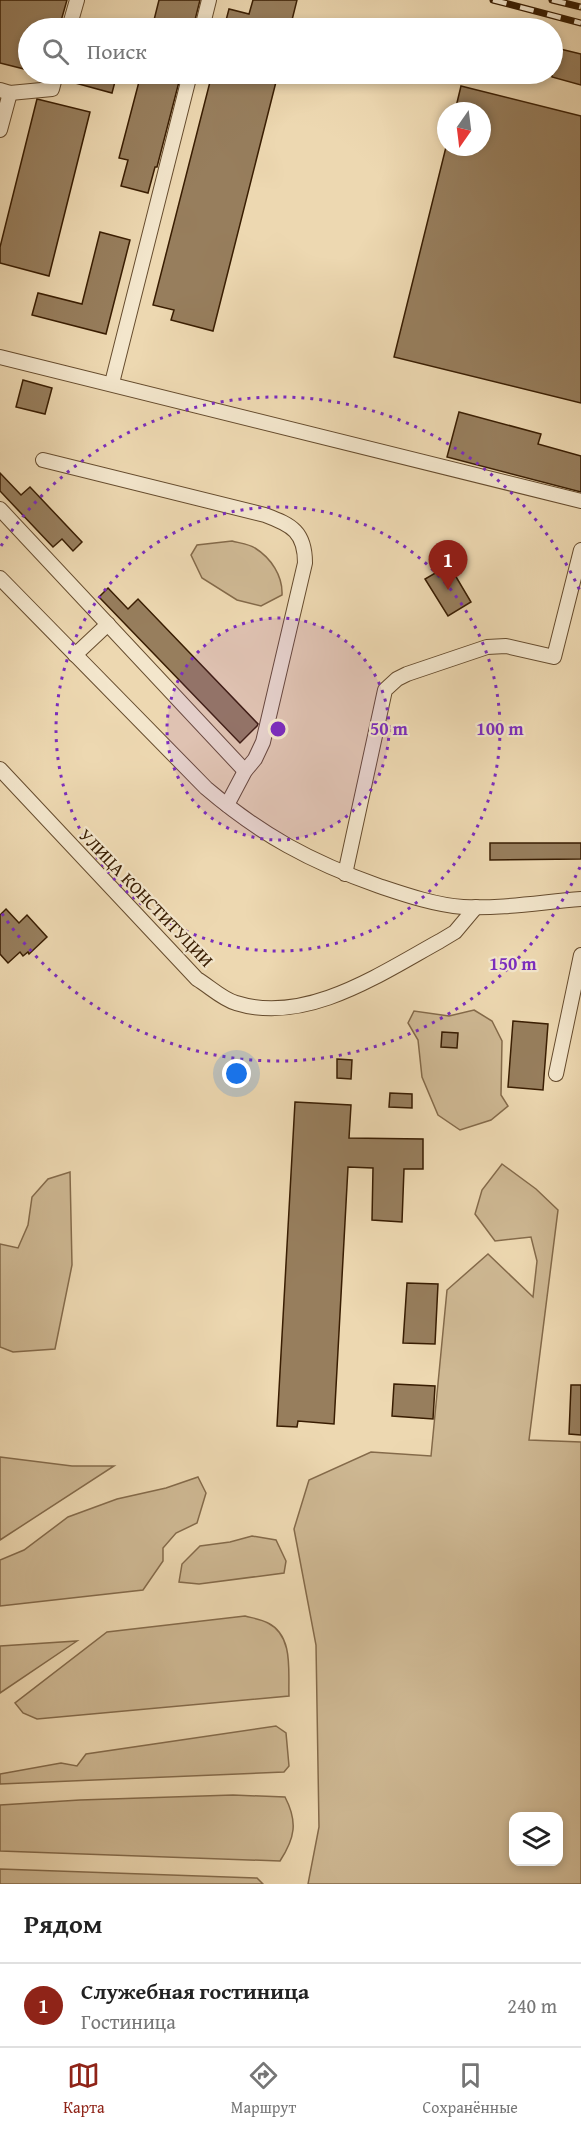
<!DOCTYPE html>
<html lang="ru">
<meta charset="utf-8">
<style>
body{margin:0;font-family:"Gentium Book Plus",serif;background:#f2f2f2;color:#222}
.controls{position:absolute;right:18px;bottom:18px;display:grid;overflow:hidden;border-radius:12px;box-shadow:0 3px 9px #0003}
.controls button{width:54px;height:54px;display:grid;place-items:center;padding:0;border:0;border-bottom:2px solid #e0e0e0;background:#fff;color:#222;font:30px sans-serif}
.compass{position:absolute;left:437px;top:102px;width:54px;height:54px;border-radius:50%;background:#fff;box-shadow:0 3px 9px #0003;rotate:194deg}
.you{position:absolute;left:237px;top:1074px;width:21px;height:21px;margin:-15px;border:4px solid #fff;border-radius:50%;background:#1a73e8;box-shadow:0 0 0 9px #1a73e833}
.badge{display:grid;place-items:center;width:39px;height:39px;border-radius:50%;background:#8f2418;color:#fff;font-size:20px;font-weight:700}
.pin{position:absolute;translate:-50% -50px;filter:drop-shadow(0 2px 3px #0008)}
.pin::after{content:'';position:absolute;top:32px;width:21px;height:18px;background:inherit;clip-path:polygon(0 0,100% 0,50% 100%)}
.list{margin:0;padding:0;list-style:none}
h2{display:flex;justify-content:space-between;align-items:center;height:78px;margin:0;padding:0 24px;font-size:26px}
h2 small{font-size:20px;font-weight:400;color:#767676}
.list li{display:grid;grid-template-columns:39px 1fr auto;gap:18px;align-items:center;box-sizing:border-box;height:84px;padding:0 24px;border-top:2px solid #e0e0e0}
.list b{display:block;font-size:22px;white-space:nowrap}
.list p{margin:0;font-size:20px;white-space:nowrap;color:#767676}
.list em{font-size:20px;font-style:normal;color:#767676}
.icon{flex:none;width:33px;height:33px;fill:none;stroke:currentColor;stroke-width:2;stroke-linecap:round;stroke-linejoin:round}
.map{position:relative;flex:none;width:581px;height:1884px;overflow:hidden}
.search{position:absolute;background:#fff;box-shadow:0 3px 9px #0003;left:18px;right:18px;top:18px;height:66px;display:flex;align-items:center;gap:15px;box-sizing:border-box;padding:0 21px;border-radius:33px;color:#767676;font-size:22px}
.sheet{height:162px;background:#fff}
nav{display:flex;justify-content:space-around;align-items:center;box-sizing:border-box;height:84px;border-top:2px solid #e0e0e0;background:#fff;font-size:16px;color:#767676}
nav a{display:grid;justify-items:center;gap:3px}
nav .on{color:#8f2418}
.map>svg:first-child{display:block}
</style>
<div class="map">
<svg width="581" height="1884" viewBox="0 0 581 1884">
<rect width="100%" height="100%" fill="#edd8b1"/>
<filter id="stains"><feTurbulence type="fractalNoise" baseFrequency=".00333" numOctaves="4"/><feColorMatrix values="0 0 0 0 .2 0 0 0 0 .09 0 0 0 0 .02 0 0 0 .5 -.17"/></filter>
<radialGradient id="worn" r=".72"><stop offset=".6" stop-color="#630" stop-opacity="0"/><stop offset="1" stop-color="#630" stop-opacity=".3"/></radialGradient>
<g fill="#ceb893" stroke="#846a4a" stroke-width="1.5" fill-rule="evenodd">
<path d="M232,541C239,543 249,544 255,548C271,558 283,576 282,595L261,606L237,600L202,578L191,555L197,545Z"/>
<path d="M474,1010L492,1021L502,1041L501,1095L508,1106L491,1120L460,1130L438,1115L422,1077L418,1040L408,1023L414,1011L449,1016Z"/>
<path d="M502,1164L536,1189L558,1210L529,1440L581,1442V1884H308L319,1827L316,1645L294,1529L309,1480L371,1452L431,1456L447,1290L488,1254L533,1297L537,1261L531,1237L495,1241L475,1214L482,1190ZM514,1816H558V1862H514Z"/>
<path d="M70,1172L72,1265L55,1349L13,1352L0,1347V1244L18,1248L28,1225L32,1197L48,1179Z"/>
<path d="M0,1457L72,1466H114L0,1540Z"/>
<path d="M198,1477L206,1493L197,1523L176,1533L163,1548V1561L143,1590L0,1606V1560L24,1550L68,1517L117,1499L166,1488Z"/>
<path d="M252,1536L276,1540L286,1561L284,1573L199,1584L179,1582L182,1564L200,1546L230,1542Z"/>
<path d="M245,1616C252,1618 261,1619 268,1623C294,1636 288,1672 289,1696L37,1719L23,1713L15,1703L107,1632Z"/>
<path d="M77,1641L0,1693V1646Z"/>
<path d="M276,1726L286,1733L289,1766L284,1772L0,1784V1774L61,1763L77,1766L86,1754Z"/>
<path d="M233,1795L285,1797C298,1822 295,1838 280,1861L0,1851V1805L80,1800Z"/>
<path d="M0,1869L257,1878L263,1884H0Z"/>
</g>
<g fill="#977e5d" stroke="#391d02" stroke-width="1.5">
<path d="M0,0H67L59,28H28V70L0,63Z"/>
<path d="M159,0H200L193,28H152Z"/>
<path d="M253,0H297L290,28H224L229,9L249,14Z"/>
<path d="M552,47L581,54V85L552,77Z"/>
<path d="M65,74H117L112,93L64,80Z"/>
<path d="M141,74H181L157,167H155L148,193L121,186L128,160L119,158Z"/>
<path d="M212,74H278L213,331L171,320L174,310L153,305Z"/>
<path d="M461,86L581,116V403L394,357L446,147H482V111H455Z"/>
<path d="M37,99L90,112L49,276L0,263V247Z"/>
<path d="M100,232L130,240L106,334L32,315L38,293L82,304Z"/>
<path d="M23,380L52,388L45,414L16,407Z"/>
<path d="M459,412L541,434L538,444L581,456V492L447,457Z"/>
<path d="M0,473L21,495L30,487L82,542L73,551L62,539L53,547L0,491Z"/>
<path d="M449,565L471,602L448,616L425,579Z"/>
<path d="M108,588L128,609L138,599L258,724L257,726L240,743L99,597Z"/>
<path d="M490,843H581V859L490,860Z"/>
<path d="M6,909L19,923L27,915L47,937L29,954L28,952L23,956L20,952L8,963L0,954V915Z"/>
<path d="M513,1021L548,1024L543,1090L508,1087Z"/>
<path d="M442,1032L458,1033L457,1048L441,1047Z"/>
<path d="M337,1059L352,1060L351,1079L337,1078Z"/>
<path d="M390,1093L412,1094V1108L389,1107Z"/>
<path d="M295,1102L351,1105L349,1138L423,1139V1169H404L402,1222L372,1220L373,1168L348,1167L334,1424L298,1421L297,1427L277,1426Z"/>
<path d="M407,1283L438,1284L435,1344L403,1343Z"/>
<path d="M394,1384L435,1386L433,1419L392,1416Z"/>
<path d="M571,1385H581V1435L569,1434Z"/>
</g>
<g fill="none" stroke-linecap="round" stroke-linejoin="round">
<defs>
<g id="minor">
<path d="M69,28L77,0"/>
<path d="M202,28L209,0"/>
<path d="M0,90L10,93L52,89L56,74"/>
<path d="M0,130L10,93"/>
<path d="M0,357L581,501"/>
<path d="M112,383L190,74"/>
<path d="M43,460L265,515C292,525 305,532 305,563L263,742L255,759L245,771L227,805"/>
<path d="M0,509L245,771"/>
<path d="M0,578L206,788C261,835 311,862 379,886C406,895 435,905 463,907C502,909 542,902 581,899"/>
<path d="M75,655L108,624"/>
<path d="M0,769L197,979C209,986 222,999 236,1003C306,1025 380,974 440,941L455,932L476,907"/>
<path d="M345,874L385,690L397,679L407,674L487,647L506,646L554,657L581,550"/>
<path d="M556,1074L581,955"/>
</g>
</defs>
<use href="#minor" stroke="#664c2e" stroke-width="16"/>
<use href="#minor" stroke="#f3e6cc" stroke-width="14"/>
<defs>
<g id="rail">
<path d="M493,0L581,23"/>
<path d="M552,0L581,7"/>
</g>
</defs>
<use href="#rail" stroke="#391d02" stroke-width="7"/>
<use href="#rail" stroke="#f3e6cc" stroke-width="4.5" stroke-dasharray="14" stroke-linecap="butt"/>
</g>
<circle cx="278" cy="729" r="111" fill="#7b2cbf" fill-opacity=".12"/>
<g fill="none" stroke="#7b2cbf" stroke-width="3" stroke-dasharray="3 6">
<circle cx="278" cy="729" r="111"/>
<circle cx="278" cy="729" r="222"/>
<path d="M580 867A332 332 0 0 1 1 912M1 546A332 332 0 0 1 580 591"/>
</g>
<g text-anchor="middle" stroke-width="4.5" stroke-linejoin="round" paint-order="stroke">
<g font-size="18" fill="#391d02" stroke="#f3e6cc">
<text transform="translate(146 898) rotate(46)" y="6">УЛИЦА КОНСТИТУЦИИ</text>
</g>
</g>
<circle cx="278" cy="729" r="9" fill="#7b2cbf" stroke="#f3e6cc" stroke-width="3"/>
<g font-size="18" text-anchor="middle" font-weight="bold" fill="#7b2cbf" stroke="#f3e6cc" stroke-width="4.5" stroke-linejoin="round" paint-order="stroke">
<text x="389" y="735">50 m</text>
<text x="500" y="735">100 m</text>
<text x="513" y="970">150 m</text>
</g>
<rect width="100%" height="100%" filter="url(#stains)"/>
<rect width="100%" height="100%" fill="url(#worn)"/>
</svg>
<div class="controls">
<button><svg class="icon" aria-label="layers" viewBox="0 0 24 24"><path d="M12 4l9 5-9 5-9-5zM3 14l9 5 9-5"/></svg></button>
</div>
<svg class="compass" viewBox="-18 -18 36 36"><path d="M0-13l5 13h-10z" fill="#e53935"/><path d="M0 13l5-13h-10z" fill="#767676"/></svg>
<div class="you"></div>
<div class="pin badge" style="left:448px;top:590px">1</div>
<div class="search"><svg class="icon" aria-label="search" viewBox="0 0 24 24"><circle cx="10" cy="10" r="6"/><path d="M15 15l6 6"/></svg>Поиск</div>
</div>
<section class="sheet">
<h2>Рядом<small></small></h2>
<ul class="list">
<li><span class="badge">1</span><div><b>Служебная гостиница</b><p>Гостиница</p></div><em>240 m</em></li>
</ul>
</section>
<nav>
<a class="on"><svg class="icon" aria-label="map" viewBox="0 0 24 24"><path d="M3 6l6-2 6 2 6-2v14l-6 2-6-2-6 2zM9 4v14M15 6v14"/></svg>Карта</a>
<a><svg class="icon" aria-label="directions" viewBox="0 0 24 24"><path d="M12 3l9 9-9 9-9-9zM9 14v-3h6M13 9l2 2-2 2"/></svg>Маршрут</a>
<a><svg class="icon" aria-label="saved" viewBox="0 0 24 24"><path d="M7 4h10v16l-5-4-5 4z"/></svg>Сохранённые</a>
</nav>
